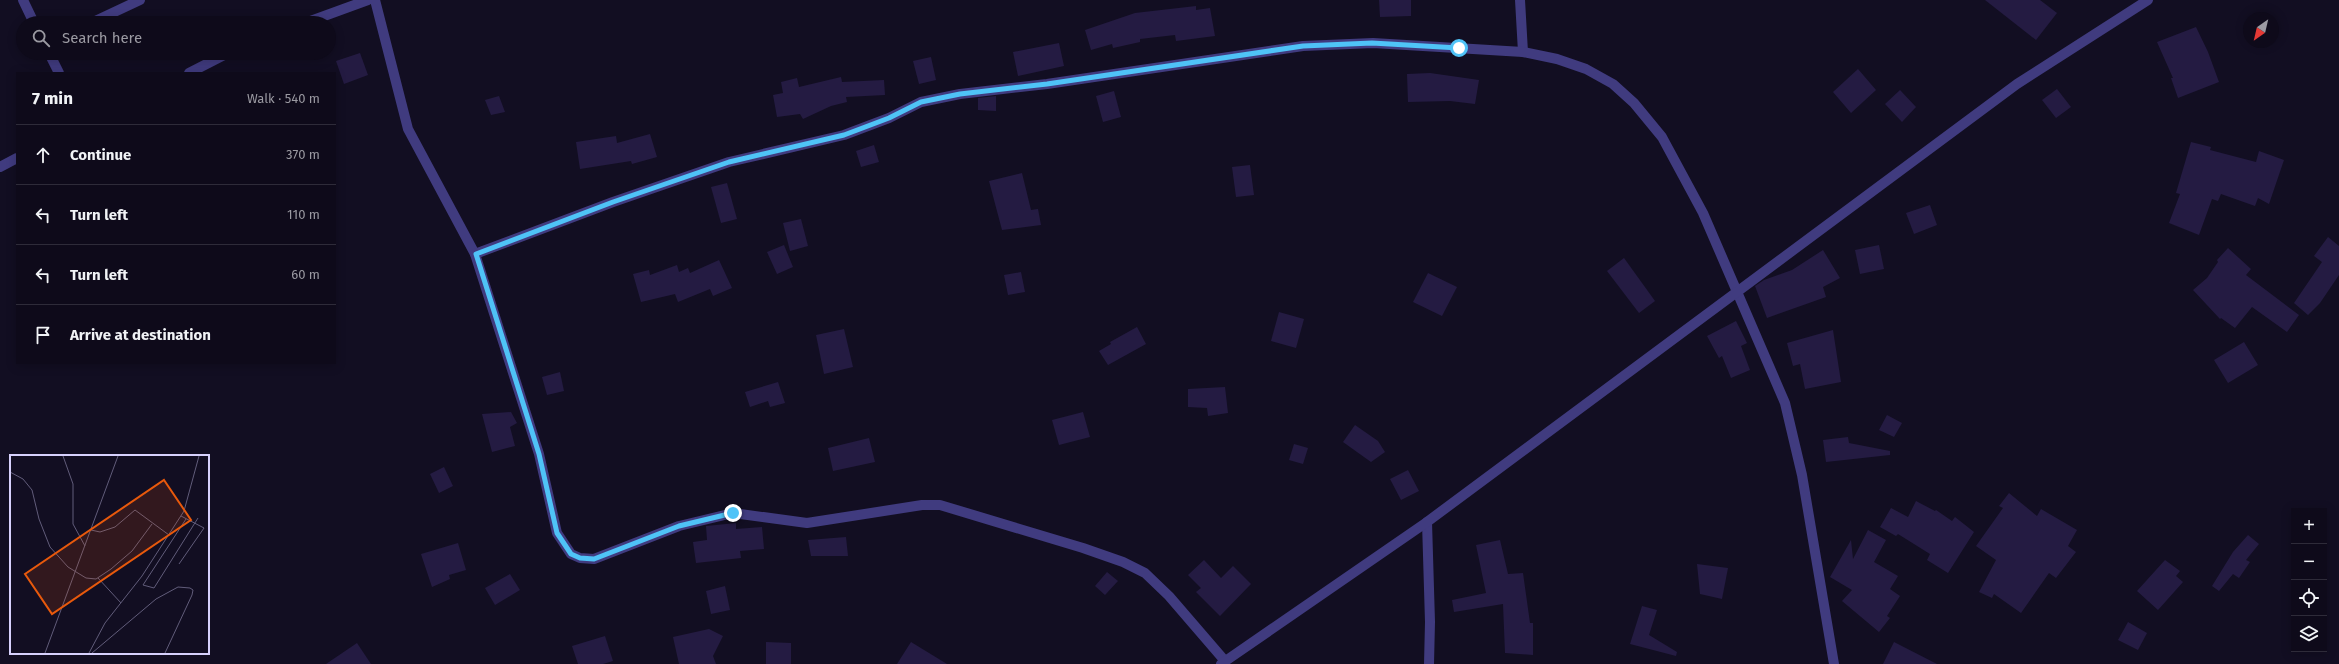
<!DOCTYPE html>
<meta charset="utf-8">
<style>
body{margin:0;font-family:"Fira Sans",sans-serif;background:#1c1827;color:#f1f3f6}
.controls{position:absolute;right:12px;bottom:12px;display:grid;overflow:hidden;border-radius:0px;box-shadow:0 2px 10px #0003}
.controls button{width:36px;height:36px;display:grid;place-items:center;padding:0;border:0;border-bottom:1px solid #2e2b39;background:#0e0a1a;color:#f1f3f6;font:20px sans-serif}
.compass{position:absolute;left:2243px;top:12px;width:36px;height:36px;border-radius:50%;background:#0e0a1a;box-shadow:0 2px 10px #0003;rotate:214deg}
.stop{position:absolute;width:12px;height:12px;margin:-9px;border:3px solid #4fc3f7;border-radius:50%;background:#fff}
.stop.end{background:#4fc3f7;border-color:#fff;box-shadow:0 1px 4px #0008}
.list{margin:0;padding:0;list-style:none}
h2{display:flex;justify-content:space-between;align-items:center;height:52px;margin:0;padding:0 16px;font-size:17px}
h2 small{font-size:13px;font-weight:400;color:#9b9aa2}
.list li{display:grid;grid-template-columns:26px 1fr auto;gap:12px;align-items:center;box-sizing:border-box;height:60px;padding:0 16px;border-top:1px solid #2e2b39}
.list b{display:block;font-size:15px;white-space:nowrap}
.list em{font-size:13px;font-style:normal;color:#9b9aa2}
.icon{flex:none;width:22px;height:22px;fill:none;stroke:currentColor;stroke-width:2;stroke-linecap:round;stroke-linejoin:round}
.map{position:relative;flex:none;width:2339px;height:664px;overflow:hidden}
.search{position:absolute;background:#0e0a1a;box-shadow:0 2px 10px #0003;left:16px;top:16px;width:320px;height:44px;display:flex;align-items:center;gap:10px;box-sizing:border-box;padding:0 14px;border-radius:22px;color:#9b9aa2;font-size:15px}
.panel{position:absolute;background:#0e0a1a;box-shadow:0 2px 10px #0003;left:16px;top:72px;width:320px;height:292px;border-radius:0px}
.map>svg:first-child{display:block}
</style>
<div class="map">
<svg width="2339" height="664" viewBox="0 0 2339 664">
<rect width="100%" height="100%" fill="#120e22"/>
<g fill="#241b42">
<path d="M1379,0H1411V16L1380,17Z"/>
<path d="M1985,0H2040L2057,13L2036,40Z"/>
<path d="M1196,6V10L1210,8L1215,36L1176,41L1175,35L1140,39V42L1113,48L1112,44L1091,50L1085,30L1135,13Z"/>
<path d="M2196,27L2208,52L2219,82L2178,98L2171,78H2173L2157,42Z"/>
<path d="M1059,43L1064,66L1018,76L1013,52Z"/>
<path d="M360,53L368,75L344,84L336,61Z"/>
<path d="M931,57L936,80L919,84L913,61Z"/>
<path d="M1858,69L1876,90L1851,113L1833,92Z"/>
<path d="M1430,73L1479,80L1475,104L1450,101L1408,102L1407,74Z"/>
<path d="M841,77L842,82L884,80L885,95L846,97L847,102L831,106L803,119L800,114L777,117L773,95L783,93L781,82L797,78L799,87Z"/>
<path d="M2057,89L2071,107L2056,118L2042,100Z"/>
<path d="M1900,90L1916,107L1902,122L1885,104Z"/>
<path d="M1114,91L1121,117L1103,122L1096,96Z"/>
<path d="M499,96L505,112L491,115L485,100Z"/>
<path d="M996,96V111L978,110V98Z"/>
<path d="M650,134L657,157L632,164L631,161L580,169L576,142L616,136L617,143Z"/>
<path d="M2191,142L2211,147L2210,150L2256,162L2259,151L2284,160L2269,204L2258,198L2255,206L2221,194L2218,201L2212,199L2199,235L2169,223L2180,194L2176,193Z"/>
<path d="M874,145L879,162L861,167L856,151Z"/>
<path d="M1250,165L1254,195L1236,197L1232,167Z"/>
<path d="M1022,173L1031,210L1038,209L1041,225L1002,230L989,181Z"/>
<path d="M727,183L737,219L721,223L711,187Z"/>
<path d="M1930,205L1937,225L1914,234L1906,213Z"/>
<path d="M801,219L808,246L790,251L783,223Z"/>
<path d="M2328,237L2339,246V275L2320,303L2308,315L2294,303L2322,262L2314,256Z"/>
<path d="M784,245L793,267L777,274L767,252Z"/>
<path d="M1879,245L1884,269L1860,274L1855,250Z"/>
<path d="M2228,248L2251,269L2246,275L2299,315L2287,332L2252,307L2235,328L2221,318L2220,319L2193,290L2207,278L2218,262L2217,260Z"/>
<path d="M1823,250L1840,278L1823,287L1826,297L1767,318L1755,286L1764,280L1792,270Z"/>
<path d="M1624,258L1655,301L1639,313L1607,271Z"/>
<path d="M719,260L732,288L713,296L710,289L678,302L675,294L641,302L633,274L649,270L650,275L677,265L679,272L688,268L690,273Z"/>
<path d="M1021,272L1025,292L1008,295L1004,275Z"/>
<path d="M1428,273L1457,287L1442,316L1413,302Z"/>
<path d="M1279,312L1304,319L1296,348L1271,341Z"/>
<path d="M1736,321L1747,343L1741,346L1750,370L1731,378L1722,356L1719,358L1707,336Z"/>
<path d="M1137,327L1146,344L1108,365L1099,351L1111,344L1110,342Z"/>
<path d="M844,329L853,367L824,374L816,335Z"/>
<path d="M1833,330L1841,382L1805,389L1800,364L1793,366L1787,343Z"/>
<path d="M2244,342L2258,365L2228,383L2214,360Z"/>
<path d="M560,372L564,391L547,395L542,377Z"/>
<path d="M778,382L785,403L770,407L768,401L750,407L745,392Z"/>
<path d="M1225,387L1228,413L1208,416L1207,408L1188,407V389Z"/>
<path d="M511,412L517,423L510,427L515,446L492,452L482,414Z"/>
<path d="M1083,412L1090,437L1059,445L1052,420Z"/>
<path d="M1887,415L1902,423L1894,437L1879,430Z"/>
<path d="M1355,425L1378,441L1385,452L1371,462L1343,442Z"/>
<path d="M1848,437L1849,443L1890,451V455L1826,462L1823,440Z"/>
<path d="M869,438L875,462L833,471L828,448Z"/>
<path d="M1294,444L1308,448L1303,464L1289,460Z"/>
<path d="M444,467L453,486L439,493L430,474Z"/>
<path d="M1408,470L1419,491L1401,500L1390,479Z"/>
<path d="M2009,493L2037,516L2041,509L2077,530L2068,546L2076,552L2056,578L2049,573L2021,613L1994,594L1992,598L1979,592L1996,560L1976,546L2003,508L1999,506Z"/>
<path d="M1916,501L1935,511L1936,510L1952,521L1955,517L1974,532L1948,573L1927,560L1930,554L1898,534L1896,536L1880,527L1891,508L1908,517Z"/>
<path d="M736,523V529L762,527L764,549L740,551L741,558L696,563L693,542L707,540L706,526Z"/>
<path d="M1868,530L1886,540L1874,562L1898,576L1890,589L1900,596L1887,616L1890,618L1879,632L1842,601L1852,590L1830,577L1851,540L1853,559Z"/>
<path d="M2248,535L2259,544L2246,560L2250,562L2239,578L2233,574L2219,591L2212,586L2233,552Z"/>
<path d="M846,537L848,556H811L808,540Z"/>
<path d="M1500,540L1508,574L1523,573L1530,623H1533V655L1505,653L1503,604L1454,612L1452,600L1486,593L1476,545Z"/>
<path d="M458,543L466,570L449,575L450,579L432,587L421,554Z"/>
<path d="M1204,560L1221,578L1233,566L1251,584L1220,616L1196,592L1201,588L1188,575Z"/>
<path d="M2165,560L2180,571L2176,576L2183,582L2158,610L2137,591Z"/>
<path d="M1697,564L1728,568L1722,599L1700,594Z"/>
<path d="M1107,572L1118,581L1105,595L1095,586Z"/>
<path d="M510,574L520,590L495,605L485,588Z"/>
<path d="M725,586L730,610L711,614L706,591Z"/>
<path d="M1642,606L1657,610L1649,635L1677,652L1676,656L1630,644Z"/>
<path d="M2128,622L2147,633L2138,650L2118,640Z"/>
<path d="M709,629L723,636L713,656L716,664H679L673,637Z"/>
<path d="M605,636L613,661L603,664H578L572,646Z"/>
<path d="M766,642L791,643V664H766Z"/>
<path d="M911,642L947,664H897Z"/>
<path d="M1894,642L1937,664H1883Z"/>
<path d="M357,643L371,664H326Z"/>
</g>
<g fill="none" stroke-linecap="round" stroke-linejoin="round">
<g stroke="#403b7f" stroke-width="10">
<path d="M23,0L34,23"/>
<path d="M375,0L408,129L475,254L539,454L557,533L571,554L580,558L594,559L679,526L733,513L807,523L922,505H940L1083,548L1123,562L1145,573L1169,596L1225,661"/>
<path d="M1520,0L1523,52"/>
<path d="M91,23L140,0"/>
<path d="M305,23L368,0"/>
<path d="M49,53L59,73"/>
<path d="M189,73L228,53"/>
<path d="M0,167L17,158"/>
<path d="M475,254L613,202L729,162L844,135L889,118L921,102L960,94L1047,84L1303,46L1373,43L1523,52L1557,59L1586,69L1613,84L1634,103L1662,137L1703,213L1785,403L1802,475L1834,664"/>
<path d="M1427,522L1430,622L1429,664"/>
<path d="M1221,664L1427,522L2017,84L2148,0"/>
</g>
</g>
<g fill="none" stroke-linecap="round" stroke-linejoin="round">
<path stroke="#4fc3f7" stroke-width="5" d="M733,513L679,526L594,559L580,558L571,554L557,533L539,454L476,254L613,202L729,162L844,135L889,118L921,102L960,94L1047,84L1303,46L1372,43L1459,48"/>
</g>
<g transform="translate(10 455)">
<rect width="199" height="199" fill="#120e22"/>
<path fill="none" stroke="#615c7a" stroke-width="1" d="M53,1L63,29V69L75,91M0,17L13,24L22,35L29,64L40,92L58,112L76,123L86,124L101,114L122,96L142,69M176,64L133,130L144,133L188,63M81,75L90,77L105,72L125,55L159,80M169,109L194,73L171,61M88,123L111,148M35,198L108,1M79,198L95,168L132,121L174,56L189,1M82,198L146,144L168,132L180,133L183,135L182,140L155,198"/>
<path fill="#e8590c" fill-opacity="0.15" stroke="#e8590c" stroke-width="2" d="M154,25L181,65L42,159L15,119Z"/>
<rect width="199" height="199" fill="none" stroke="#d7d1fd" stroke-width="2"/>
</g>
</svg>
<div class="controls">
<button>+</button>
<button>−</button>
<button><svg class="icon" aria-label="locate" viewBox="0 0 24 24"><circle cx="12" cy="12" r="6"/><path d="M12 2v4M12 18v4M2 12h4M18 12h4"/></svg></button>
<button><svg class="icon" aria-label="layers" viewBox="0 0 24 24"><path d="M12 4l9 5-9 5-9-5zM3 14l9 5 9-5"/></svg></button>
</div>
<svg class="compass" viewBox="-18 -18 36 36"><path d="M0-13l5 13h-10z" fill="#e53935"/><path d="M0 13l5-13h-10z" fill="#9b9aa2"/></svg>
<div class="stop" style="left:1459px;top:48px"></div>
<div class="stop end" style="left:733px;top:513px"></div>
<div class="search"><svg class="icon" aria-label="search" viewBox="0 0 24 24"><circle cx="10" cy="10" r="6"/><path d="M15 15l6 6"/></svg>Search here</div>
<section class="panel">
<h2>7 min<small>Walk · 540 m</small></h2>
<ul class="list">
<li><svg class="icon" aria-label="ahead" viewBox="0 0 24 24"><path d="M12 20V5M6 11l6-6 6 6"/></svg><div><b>Continue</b></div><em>370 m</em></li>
<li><svg class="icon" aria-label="left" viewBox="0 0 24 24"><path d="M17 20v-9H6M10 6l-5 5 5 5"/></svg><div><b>Turn left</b></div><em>110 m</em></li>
<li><svg class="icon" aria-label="left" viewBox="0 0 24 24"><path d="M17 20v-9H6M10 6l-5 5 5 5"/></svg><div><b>Turn left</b></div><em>60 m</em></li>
<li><svg class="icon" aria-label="arrive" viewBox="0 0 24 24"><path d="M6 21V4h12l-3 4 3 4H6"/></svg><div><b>Arrive at destination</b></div></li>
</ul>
</section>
</div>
